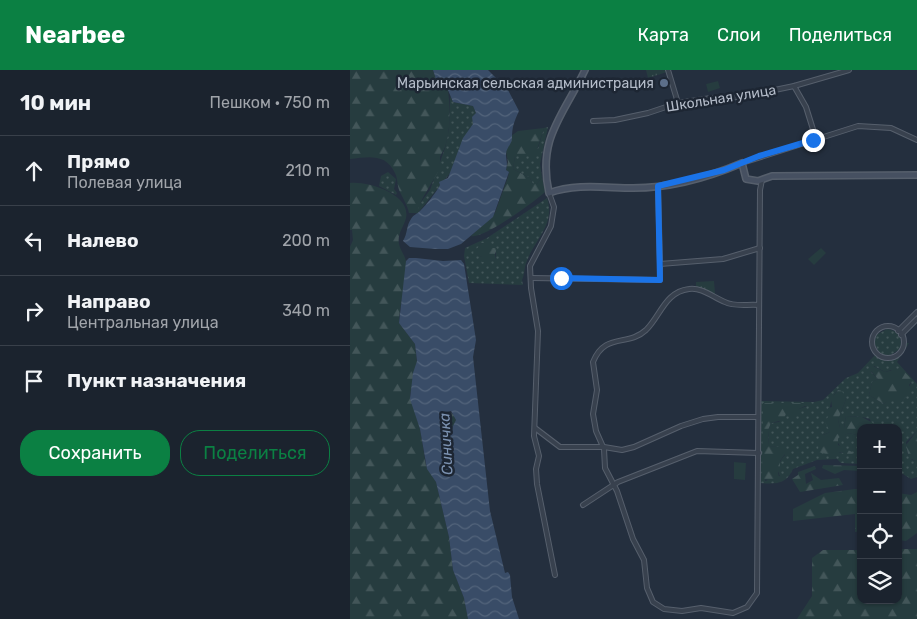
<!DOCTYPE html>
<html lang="ru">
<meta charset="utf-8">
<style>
body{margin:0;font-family:Rubik,sans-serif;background:#242b36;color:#f1f3f6}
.controls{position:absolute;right:15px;bottom:15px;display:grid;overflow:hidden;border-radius:10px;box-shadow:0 1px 4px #0004}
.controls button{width:45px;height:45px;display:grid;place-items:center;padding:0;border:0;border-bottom:1px solid #39404a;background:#1b232e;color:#f1f3f6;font:25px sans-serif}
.stop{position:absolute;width:15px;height:15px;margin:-11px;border:4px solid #1a73e8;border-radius:50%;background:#fff}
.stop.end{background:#1a73e8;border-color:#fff;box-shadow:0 1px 5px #0008}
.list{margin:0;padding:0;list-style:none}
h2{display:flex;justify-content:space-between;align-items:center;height:65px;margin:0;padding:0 20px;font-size:21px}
h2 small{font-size:16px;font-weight:400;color:#a0a4aa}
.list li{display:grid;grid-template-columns:32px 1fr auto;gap:15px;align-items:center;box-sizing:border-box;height:70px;padding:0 20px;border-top:1px solid #39404a}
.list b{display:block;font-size:19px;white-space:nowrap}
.list p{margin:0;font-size:16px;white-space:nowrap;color:#a0a4aa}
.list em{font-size:16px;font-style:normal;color:#a0a4aa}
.actions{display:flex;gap:10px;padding:15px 20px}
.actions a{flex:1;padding:11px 0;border:1px solid #0b8043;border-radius:20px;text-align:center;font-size:18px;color:#0b8043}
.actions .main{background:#0b8043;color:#fff}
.icon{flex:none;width:28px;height:28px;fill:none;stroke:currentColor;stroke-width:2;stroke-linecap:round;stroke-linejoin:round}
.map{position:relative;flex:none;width:567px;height:549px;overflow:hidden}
header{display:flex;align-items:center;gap:30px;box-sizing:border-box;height:70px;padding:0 25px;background:#0b8043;color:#fff}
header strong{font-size:24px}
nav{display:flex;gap:28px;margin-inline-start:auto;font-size:18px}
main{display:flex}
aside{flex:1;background:#1b232e}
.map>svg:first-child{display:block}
</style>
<header>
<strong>Nearbee</strong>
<nav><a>Карта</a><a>Слои</a><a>Поделиться</a></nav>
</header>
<main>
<aside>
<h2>10 мин<small>Пешком · 750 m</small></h2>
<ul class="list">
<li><svg class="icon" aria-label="ahead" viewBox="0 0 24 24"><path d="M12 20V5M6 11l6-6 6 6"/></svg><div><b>Прямо</b><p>Полевая улица</p></div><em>210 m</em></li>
<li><svg class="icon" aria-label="left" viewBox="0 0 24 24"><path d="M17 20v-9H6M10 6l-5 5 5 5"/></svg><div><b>Налево</b></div><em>200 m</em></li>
<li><svg class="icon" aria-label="right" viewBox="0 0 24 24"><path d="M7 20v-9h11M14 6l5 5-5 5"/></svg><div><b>Направо</b><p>Центральная улица</p></div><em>340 m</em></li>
<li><svg class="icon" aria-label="arrive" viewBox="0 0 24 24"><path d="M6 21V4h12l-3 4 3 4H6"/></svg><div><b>Пункт назначения</b></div></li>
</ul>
<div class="actions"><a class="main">Сохранить</a><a>Поделиться</a></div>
</aside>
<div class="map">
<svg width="567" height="549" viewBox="0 0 567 549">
<defs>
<pattern id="grass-dots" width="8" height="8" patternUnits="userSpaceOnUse" patternTransform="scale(1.25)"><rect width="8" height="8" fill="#263c3f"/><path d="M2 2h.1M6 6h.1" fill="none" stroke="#435659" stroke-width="1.8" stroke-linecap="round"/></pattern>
<pattern id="forest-firs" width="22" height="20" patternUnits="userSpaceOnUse" patternTransform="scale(1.25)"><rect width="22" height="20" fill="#263c3f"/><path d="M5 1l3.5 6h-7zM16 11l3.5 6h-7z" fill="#435659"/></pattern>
<pattern id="park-tufts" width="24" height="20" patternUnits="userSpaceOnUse" patternTransform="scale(1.25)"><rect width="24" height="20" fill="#263c3f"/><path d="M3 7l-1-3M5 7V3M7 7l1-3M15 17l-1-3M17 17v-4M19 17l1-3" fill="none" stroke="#435659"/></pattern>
<pattern id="water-waves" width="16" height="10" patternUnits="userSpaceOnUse" patternTransform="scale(1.25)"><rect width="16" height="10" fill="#394c67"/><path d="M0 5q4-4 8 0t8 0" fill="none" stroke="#53647b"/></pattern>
</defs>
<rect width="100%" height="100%" fill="#242f3e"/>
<g fill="url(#grass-dots)" fill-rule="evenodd">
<path d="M100,26L103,32L123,36L126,43L123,54L114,68L101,102L68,143V136L80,120L95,78L99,59Z"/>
<path d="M198,57L190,94L192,107L187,114H183L180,108L163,99L165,86L169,84L176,86L188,78L194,58Z"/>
<path d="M38,102L46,109L44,119L47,123L46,125L29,116L31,106Z"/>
<path d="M197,128C206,154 185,169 177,191C174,197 175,203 172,210L173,215L119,213L114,186L115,178L137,168ZM132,173L146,182V190L132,191V187L124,183Z"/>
<path d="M537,259C548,260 553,268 550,279L539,286L530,284L524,273L526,265Z"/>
<path d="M555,273H559L547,292L567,314V361L556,372L558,385L562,390L567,391V407L561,409L548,401V358H519L522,357L520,349L512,347L496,346L494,358H490L488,350L496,329L488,320C478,329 478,350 480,362L473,365L487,382L494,383L487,371L488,367L499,363L511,366V394L491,393L487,389L467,390L443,399C436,415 425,414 410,413L411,331L464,332L473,330L496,308L508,303L525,285C537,295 552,289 555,273ZM524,296L535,302L541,300L561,313C555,323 555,333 539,329L534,334L519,325L522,312L528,309L521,302ZM413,333L457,336L436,344L429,352L421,353L418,360L419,376L427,377L435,385C430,389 426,400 430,406L415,411Z"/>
</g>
<g fill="url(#forest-firs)">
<path d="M0,0H83L86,9L98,20C100,37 101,60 95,77C94,80 91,84 90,87C90,91 90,95 89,99C85,110 67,133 68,143H59C58,137 53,128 50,122C47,117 48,109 45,103C36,83 18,87 0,89Z"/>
<path d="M194,58L186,83L182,86H165L163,99L180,108L183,114H187L192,107L195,122C184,132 134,169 121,166L145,143L158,107L159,102L156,100L158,92L156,81L161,66L168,61Z"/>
<path d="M0,113C18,111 61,124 56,148C54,157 47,163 49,174C50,180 55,185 56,192C58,212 49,233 49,253L65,274L67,294L60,325L70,359L76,396L86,412L99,467L103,500L114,528L118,549H0V177L3,170L2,160H0Z"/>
<path d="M132,173H138L141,178H147L145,184L146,190L132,192V187L123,183Z"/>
<path d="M523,296L535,302L551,298L562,310L559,315L560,321L552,332L539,330L534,334L519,325L522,312L528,309L520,300Z"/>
<path d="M488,320L492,321L496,329L488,350L490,358H494L496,346L512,347L523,353V357L511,358V366L499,363L488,368V375L502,382V387L491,382L480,385L468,382L469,367L480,362L475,352L479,345L478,338L482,337L481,329Z"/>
<path d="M413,333H461L449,339L444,345L436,344L433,350L421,353L418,360L419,376L430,377L437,381L430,391V399L428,403L430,410L426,411L412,409Z"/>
<circle cx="99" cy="350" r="7"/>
<path d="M567,361V391H566L559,388L556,375Z"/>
<path d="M473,395L511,396V401L494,400L485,404L472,398Z"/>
<path d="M465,396L466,399L455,404L456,414L463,410L461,403L471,410L489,408L493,415L450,422L442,409L448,405V402Z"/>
<path d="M505,419H511V461L505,462V444L443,451V439L475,423Z"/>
<path d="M567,422V463L556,471L548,470V423L561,425Z"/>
<path d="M548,479H567V549H447L462,526V488L473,480H511V530H548Z"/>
</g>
<g fill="url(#park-tufts)">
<path d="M296,0H316L317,2L298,8Z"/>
<path d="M364,211L365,224L346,216V212Z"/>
</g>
<g fill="#263c3f">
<path d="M368,11L370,18L358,22L356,14Z"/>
<path d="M471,178L476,183L464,195L458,189Z"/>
<path d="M384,392L396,393L395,410L384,409Z"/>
</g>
<g fill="url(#water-waves)" fill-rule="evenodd">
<path d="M83,0H138L158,20L169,41C164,52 162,57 162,68C162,74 156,78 156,84C156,92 158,91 156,100L159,102L143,147L111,174L98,179H85L60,177L53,171C58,163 56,156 61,149C63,145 67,144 70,141C77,134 85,124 90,115L89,112L98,108L113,68L123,54L122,47L126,43L123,36L103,32L98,20L86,9Z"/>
<path d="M66,188L93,191L111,190L114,194L126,270L123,287L140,441L155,503L158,502L160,505L162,527L169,549H118L114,528L103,500L99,467L86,412L77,399L70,359L60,329L63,303L67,291L65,274L49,253L56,191L59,188ZM101,341L106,350L102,358H97C93,354 92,347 95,342Z"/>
</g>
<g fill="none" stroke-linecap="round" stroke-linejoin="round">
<defs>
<g id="street">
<path d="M318,0L328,33"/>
<path d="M444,16L456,37L466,69"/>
<path d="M243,51L265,50L298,43L328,33L361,28L391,27L444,16L499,0"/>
<path d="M392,93L508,56L541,58L567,70"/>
<path d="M308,116L310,194"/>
<path d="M199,123L204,137L201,156L180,196L181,218L188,261L184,366L189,386L186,399L187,414L205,505"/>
<path d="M181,208L310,210V194L373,189L410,178"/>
<path d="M409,235C398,234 384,237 375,232C364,228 352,217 339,219C315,222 311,245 296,260C278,277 255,262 243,292L247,320L243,344L246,361L254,379L255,398L267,421L283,469L294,490L297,518L303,532L314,539L332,541L351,538L383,543L397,537L407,523L410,120L412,110"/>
<circle cx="538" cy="272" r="16"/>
<path d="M548,261L567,242"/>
<path d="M551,265L567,249"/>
<path d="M185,358L210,377H254L272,380L284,377L331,356L353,349L368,347H408"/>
<path d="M233,435L268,412L347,381L409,383"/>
</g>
<path id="secondary" d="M235,0C213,46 187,68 199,123C226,113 256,118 283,118C319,118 359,107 392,93L396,109L408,111L422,106L567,105"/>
</defs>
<use href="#street" stroke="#565f6c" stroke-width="6"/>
<use href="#secondary" stroke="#565f6c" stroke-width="8"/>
<use href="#street" stroke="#38414e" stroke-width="4"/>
<use href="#secondary" stroke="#465061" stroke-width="5"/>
</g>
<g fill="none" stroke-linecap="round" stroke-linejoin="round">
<path stroke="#1a73e8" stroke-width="6" d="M211,208L310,210L308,116L374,100L409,86L463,70"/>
</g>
<circle fill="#5c6f8a" stroke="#1d2633" stroke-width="2" cx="314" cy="13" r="5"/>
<g text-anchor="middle" stroke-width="5" stroke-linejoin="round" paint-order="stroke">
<g font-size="14" fill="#b4bcc9" stroke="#1d2633" text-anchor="end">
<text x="304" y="18">Марьинская сельская администрация</text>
</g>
<g font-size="14" fill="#b4bcc9" stroke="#1d2633">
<text transform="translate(371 28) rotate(-9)" y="5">Школьная улица</text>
</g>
<g font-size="15" font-style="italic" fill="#7c92b1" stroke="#1d2633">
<text transform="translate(96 374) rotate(-93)" y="5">Синичка</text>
</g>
</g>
</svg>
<div class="controls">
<button>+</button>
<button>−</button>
<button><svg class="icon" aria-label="locate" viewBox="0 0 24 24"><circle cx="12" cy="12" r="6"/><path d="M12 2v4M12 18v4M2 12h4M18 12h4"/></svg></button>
<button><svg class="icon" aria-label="layers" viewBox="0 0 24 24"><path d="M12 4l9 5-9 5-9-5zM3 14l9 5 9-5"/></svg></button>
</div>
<div class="stop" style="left:211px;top:208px"></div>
<div class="stop end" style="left:463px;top:70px"></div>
</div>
</main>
